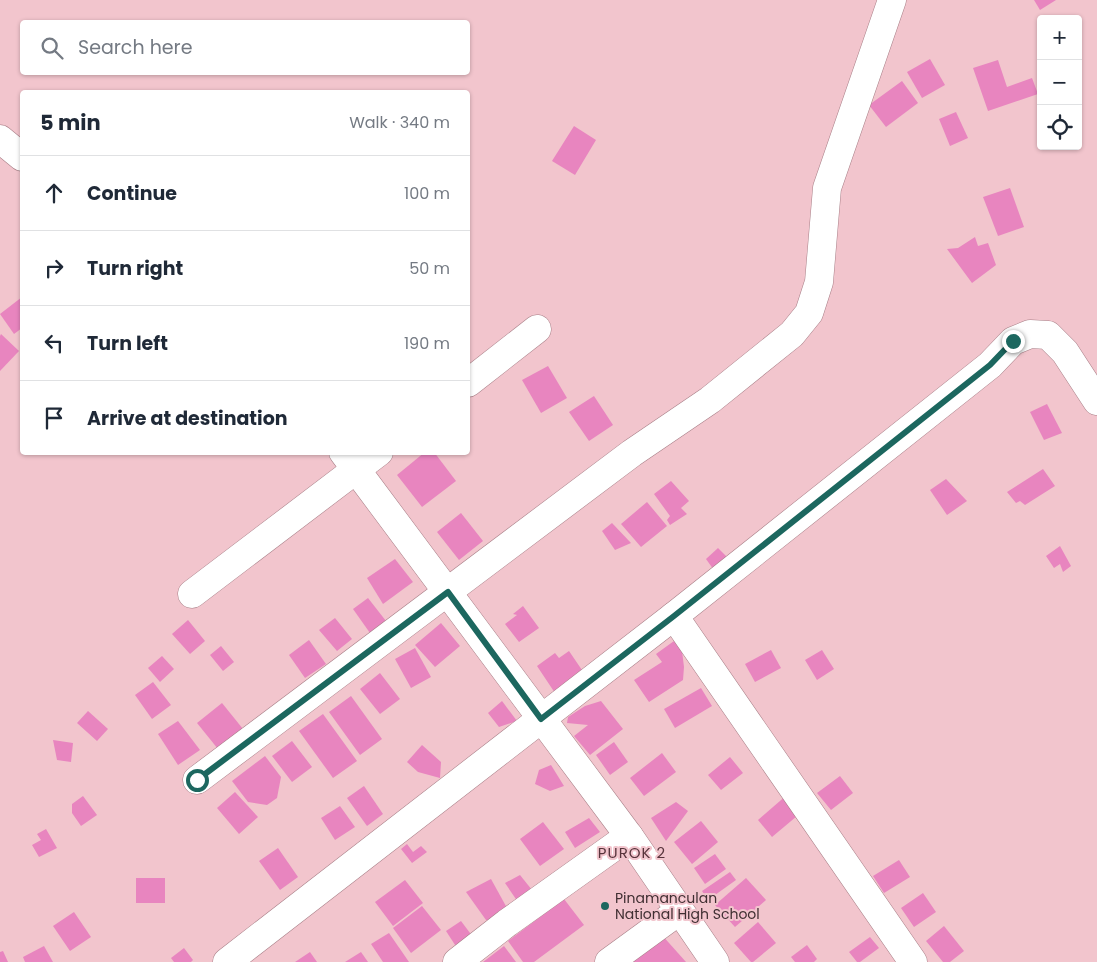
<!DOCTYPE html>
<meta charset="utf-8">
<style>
body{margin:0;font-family:Poppins,sans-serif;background:#f6f6f7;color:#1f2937}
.controls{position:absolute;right:15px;top:15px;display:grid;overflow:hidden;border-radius:5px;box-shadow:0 1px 4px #0004}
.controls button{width:45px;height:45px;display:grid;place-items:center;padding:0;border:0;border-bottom:1px solid #e0e1e3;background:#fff;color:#1f2937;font:25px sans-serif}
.stop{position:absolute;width:15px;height:15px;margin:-11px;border:4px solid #1c675f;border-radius:50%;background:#fff}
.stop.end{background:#1c675f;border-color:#fff;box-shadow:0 1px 5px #0008}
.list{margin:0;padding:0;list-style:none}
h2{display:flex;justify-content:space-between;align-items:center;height:65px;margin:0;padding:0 20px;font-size:21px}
h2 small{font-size:16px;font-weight:400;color:#747a83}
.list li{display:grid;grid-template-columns:32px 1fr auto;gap:15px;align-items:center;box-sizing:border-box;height:75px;padding:0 20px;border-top:1px solid #e0e1e3}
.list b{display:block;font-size:19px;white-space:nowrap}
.list em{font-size:16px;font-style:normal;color:#747a83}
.icon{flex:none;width:28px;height:28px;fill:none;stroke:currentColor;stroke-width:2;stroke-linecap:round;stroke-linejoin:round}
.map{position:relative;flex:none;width:1097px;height:962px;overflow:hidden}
.search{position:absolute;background:#fff;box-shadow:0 1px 4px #0004;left:20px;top:20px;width:450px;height:55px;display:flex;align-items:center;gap:12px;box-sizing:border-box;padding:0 18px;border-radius:5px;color:#747a83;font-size:19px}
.panel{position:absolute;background:#fff;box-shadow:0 1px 4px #0004;left:20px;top:90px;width:450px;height:365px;border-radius:5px}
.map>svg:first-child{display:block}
</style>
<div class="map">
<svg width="1097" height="962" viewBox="0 0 1097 962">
<rect width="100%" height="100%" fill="#f2c5cd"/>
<g fill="#e885bf">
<path d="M1034,0H1056L1040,10Z"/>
<path d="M930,59L945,85L922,98L907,72Z"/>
<path d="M998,60L1007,87L1032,78L1038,94L988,111L973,68Z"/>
<path d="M902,81L918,103L886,127L869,105Z"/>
<path d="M956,112L968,138L950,146L939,119Z"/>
<path d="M574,126L596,140L575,175L552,161Z"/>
<path d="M1010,188L1024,227L998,236L983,197Z"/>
<path d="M975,237L978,246L988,243L996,265L972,283L947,249L958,248Z"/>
<path d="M22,297V328L14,334L0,314Z"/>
<path d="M1,334L19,351L0,371V336Z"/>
<path d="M548,366L567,398L541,413L522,380Z"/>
<path d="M594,396L613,425L589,441L569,412Z"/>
<path d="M1047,404L1062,433L1044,440L1030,412Z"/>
<path d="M425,452H434L456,481L422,507L397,475Z"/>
<path d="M1043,469L1055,486L1025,505L1020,501L1016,503L1007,492Z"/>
<path d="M946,479L967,501L947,515L930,490Z"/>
<path d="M671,481L689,501L681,508L687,514L670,525L667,520L670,516L654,494Z"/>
<path d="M647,502L667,526L641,547L621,524Z"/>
<path d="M461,513L483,541L459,560L437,532Z"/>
<path d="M612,523L631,543L615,550L602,531Z"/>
<path d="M1060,546L1071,566L1063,572L1060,564L1054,568L1046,556Z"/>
<path d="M718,548L730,560L716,573L706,559Z"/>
<path d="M395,559L413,582L383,604L367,578Z"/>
<path d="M368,598L386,621L370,633L353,609Z"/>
<path d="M523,606L539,628L519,642L505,624L517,615L513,614Z"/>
<path d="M335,618L352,639L337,651L319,630Z"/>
<path d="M188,620L205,641L190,654L172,634Z"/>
<path d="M441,623L460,646L435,667L415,645Z"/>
<path d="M309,640L326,664L305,678L289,655Z"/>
<path d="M674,641L682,651L684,667L683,680L649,702L634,680L662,662L656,654Z"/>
<path d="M221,646L234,662L223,671L210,655Z"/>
<path d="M415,648L431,677L411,688L395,659Z"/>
<path d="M771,650L781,668L755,682L745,664Z"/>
<path d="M822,650L834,669L817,680L805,660Z"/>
<path d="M569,651L584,673L555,693L537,666L555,653L559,658Z"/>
<path d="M162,656L174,669L160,682L148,668Z"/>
<path d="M380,673L400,699L380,714L360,689Z"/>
<path d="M153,682L171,705L152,719L135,695Z"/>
<path d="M701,688L712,706L675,728L664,709Z"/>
<path d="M351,696L382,739L360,755L329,712Z"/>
<path d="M502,701L517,721L499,727L488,713Z"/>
<path d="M601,701L623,729L590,755L574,736L588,725L567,723L568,717L585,706Z"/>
<path d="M222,703L243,729L218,749L197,723Z"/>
<path d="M88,711L108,729L97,741L77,723Z"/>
<path d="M323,714L357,761L333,778L299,731Z"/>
<path d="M178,721L200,750L178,765L158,734Z"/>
<path d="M53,740L73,743L71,762L57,760Z"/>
<path d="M292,741L312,767L292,782L272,756Z"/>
<path d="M614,742L628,762L610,775L596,755Z"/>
<path d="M422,745L441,762L440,778L418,772L407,762Z"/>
<path d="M662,753L676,772L644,796L630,778Z"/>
<path d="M265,756L281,777L277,798L267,805L248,802L232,781Z"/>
<path d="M730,757L743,773L721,790L708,775Z"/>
<path d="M551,765L564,786L550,791L535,784L539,770Z"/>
<path d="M840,776L853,793L831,810L817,793Z"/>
<path d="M364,786L383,814L367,826L347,798Z"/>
<path d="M235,792L258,817L239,834L217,808Z"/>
<path d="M788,794L803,811L772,837L758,820Z"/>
<path d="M83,796L97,815L81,826L72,813V804Z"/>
<path d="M676,802L688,811L666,841L651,818Z"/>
<path d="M340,806L355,827L335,840L321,818Z"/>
<path d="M589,818L600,832L575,848L565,832Z"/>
<path d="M701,821L718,842L692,864L674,842Z"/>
<path d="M543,822L564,849L540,866L520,839Z"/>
<path d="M46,829L57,848L39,857L32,845L41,840L37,834Z"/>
<path d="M407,844L413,852L421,846L427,852L412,863L401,849Z"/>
<path d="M278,848L298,877L280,890L259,861Z"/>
<path d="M715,854L726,869L705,884L694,868Z"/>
<path d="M899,860L910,877L884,893L873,876Z"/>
<path d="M730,872L736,880L708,900L702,891Z"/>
<path d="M520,875L536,895L520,905L505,883Z"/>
<rect x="136" y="878" width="29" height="25"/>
<path d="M746,878L766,900L735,927L715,905Z"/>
<path d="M491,879L507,908L497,922L486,920L466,892Z"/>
<path d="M405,880L423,903L393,926L375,902Z"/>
<path d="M923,893L936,912L914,927L901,908Z"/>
<path d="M564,899L584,925L534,962H523L508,941Z"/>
<path d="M422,906L441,930L411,953L393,928Z"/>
<path d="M74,912L91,937L70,951L53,926Z"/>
<path d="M461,921L473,937L457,948L446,931Z"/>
<path d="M758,922L776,943L753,962H751L734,943Z"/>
<path d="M944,926L964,951L950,962H943L926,941Z"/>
<path d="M389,933L409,962H383L371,944Z"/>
<path d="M661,934L686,962H630Z"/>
<path d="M870,937L879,948L860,962H857L849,952Z"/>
<path d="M807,945L817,959L814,962H795L791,957Z"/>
<path d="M44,946L53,962H25L23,957Z"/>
<path d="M504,946L516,962H483Z"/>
<path d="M184,948L193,960L191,962H174L171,958Z"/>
<path d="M3,951L8,962H0V952Z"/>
<path d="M310,952L317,962H295Z"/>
<path d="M361,952L368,962H345Z"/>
</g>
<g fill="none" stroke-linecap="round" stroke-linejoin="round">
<defs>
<g id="minor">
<path d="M0,139L22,157"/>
<path d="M468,383L537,329"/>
<path d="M343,452L629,836L715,962"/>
<path d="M192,594L379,452"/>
<path d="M674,616L913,962"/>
<path d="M197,780L632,453L710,400L792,334L809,313L819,282L827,188L892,0"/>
<path d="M227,962L674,616L990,365L1013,341L1030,334L1048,335L1065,352L1097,401"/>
<path d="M457,962L507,923L629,836"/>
<path d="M609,962L679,911"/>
</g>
</defs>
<use href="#minor" stroke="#a87f87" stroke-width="29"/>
<use href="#minor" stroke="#fff" stroke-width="28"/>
</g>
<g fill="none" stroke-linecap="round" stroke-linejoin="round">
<path stroke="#1c675f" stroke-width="6" d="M197,780L448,592L541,719L674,616L990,365L1013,341"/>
</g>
<circle fill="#1c675f" stroke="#f2c5cd" stroke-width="2" cx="605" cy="906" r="5"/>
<g text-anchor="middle" stroke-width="4" stroke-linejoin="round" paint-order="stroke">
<g font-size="14" fill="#402f32" stroke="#f2c5cd" text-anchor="start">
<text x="615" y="903">Pinamanculan<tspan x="615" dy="16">National High School</tspan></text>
</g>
<g font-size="15" letter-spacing="1" fill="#58343c" stroke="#f2c5cd">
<text x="632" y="858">PUROK 2</text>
</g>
</g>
</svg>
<div class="controls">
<button>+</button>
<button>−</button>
<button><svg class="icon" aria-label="locate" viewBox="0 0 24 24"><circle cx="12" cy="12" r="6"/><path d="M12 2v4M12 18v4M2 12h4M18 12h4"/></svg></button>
</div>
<div class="stop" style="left:197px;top:780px"></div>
<div class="stop end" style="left:1013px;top:341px"></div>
<div class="search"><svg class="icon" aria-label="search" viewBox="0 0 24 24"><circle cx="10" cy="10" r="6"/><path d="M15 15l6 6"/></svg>Search here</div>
<section class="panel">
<h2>5 min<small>Walk · 340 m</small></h2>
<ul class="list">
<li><svg class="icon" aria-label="ahead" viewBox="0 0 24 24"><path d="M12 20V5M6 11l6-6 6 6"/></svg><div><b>Continue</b></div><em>100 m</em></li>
<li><svg class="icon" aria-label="right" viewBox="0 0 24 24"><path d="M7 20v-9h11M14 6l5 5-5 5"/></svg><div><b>Turn right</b></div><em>50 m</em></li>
<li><svg class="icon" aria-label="left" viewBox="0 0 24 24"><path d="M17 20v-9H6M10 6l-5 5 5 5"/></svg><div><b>Turn left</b></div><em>190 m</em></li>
<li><svg class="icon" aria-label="arrive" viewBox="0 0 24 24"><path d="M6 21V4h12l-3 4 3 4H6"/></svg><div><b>Arrive at destination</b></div></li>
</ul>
</section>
</div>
